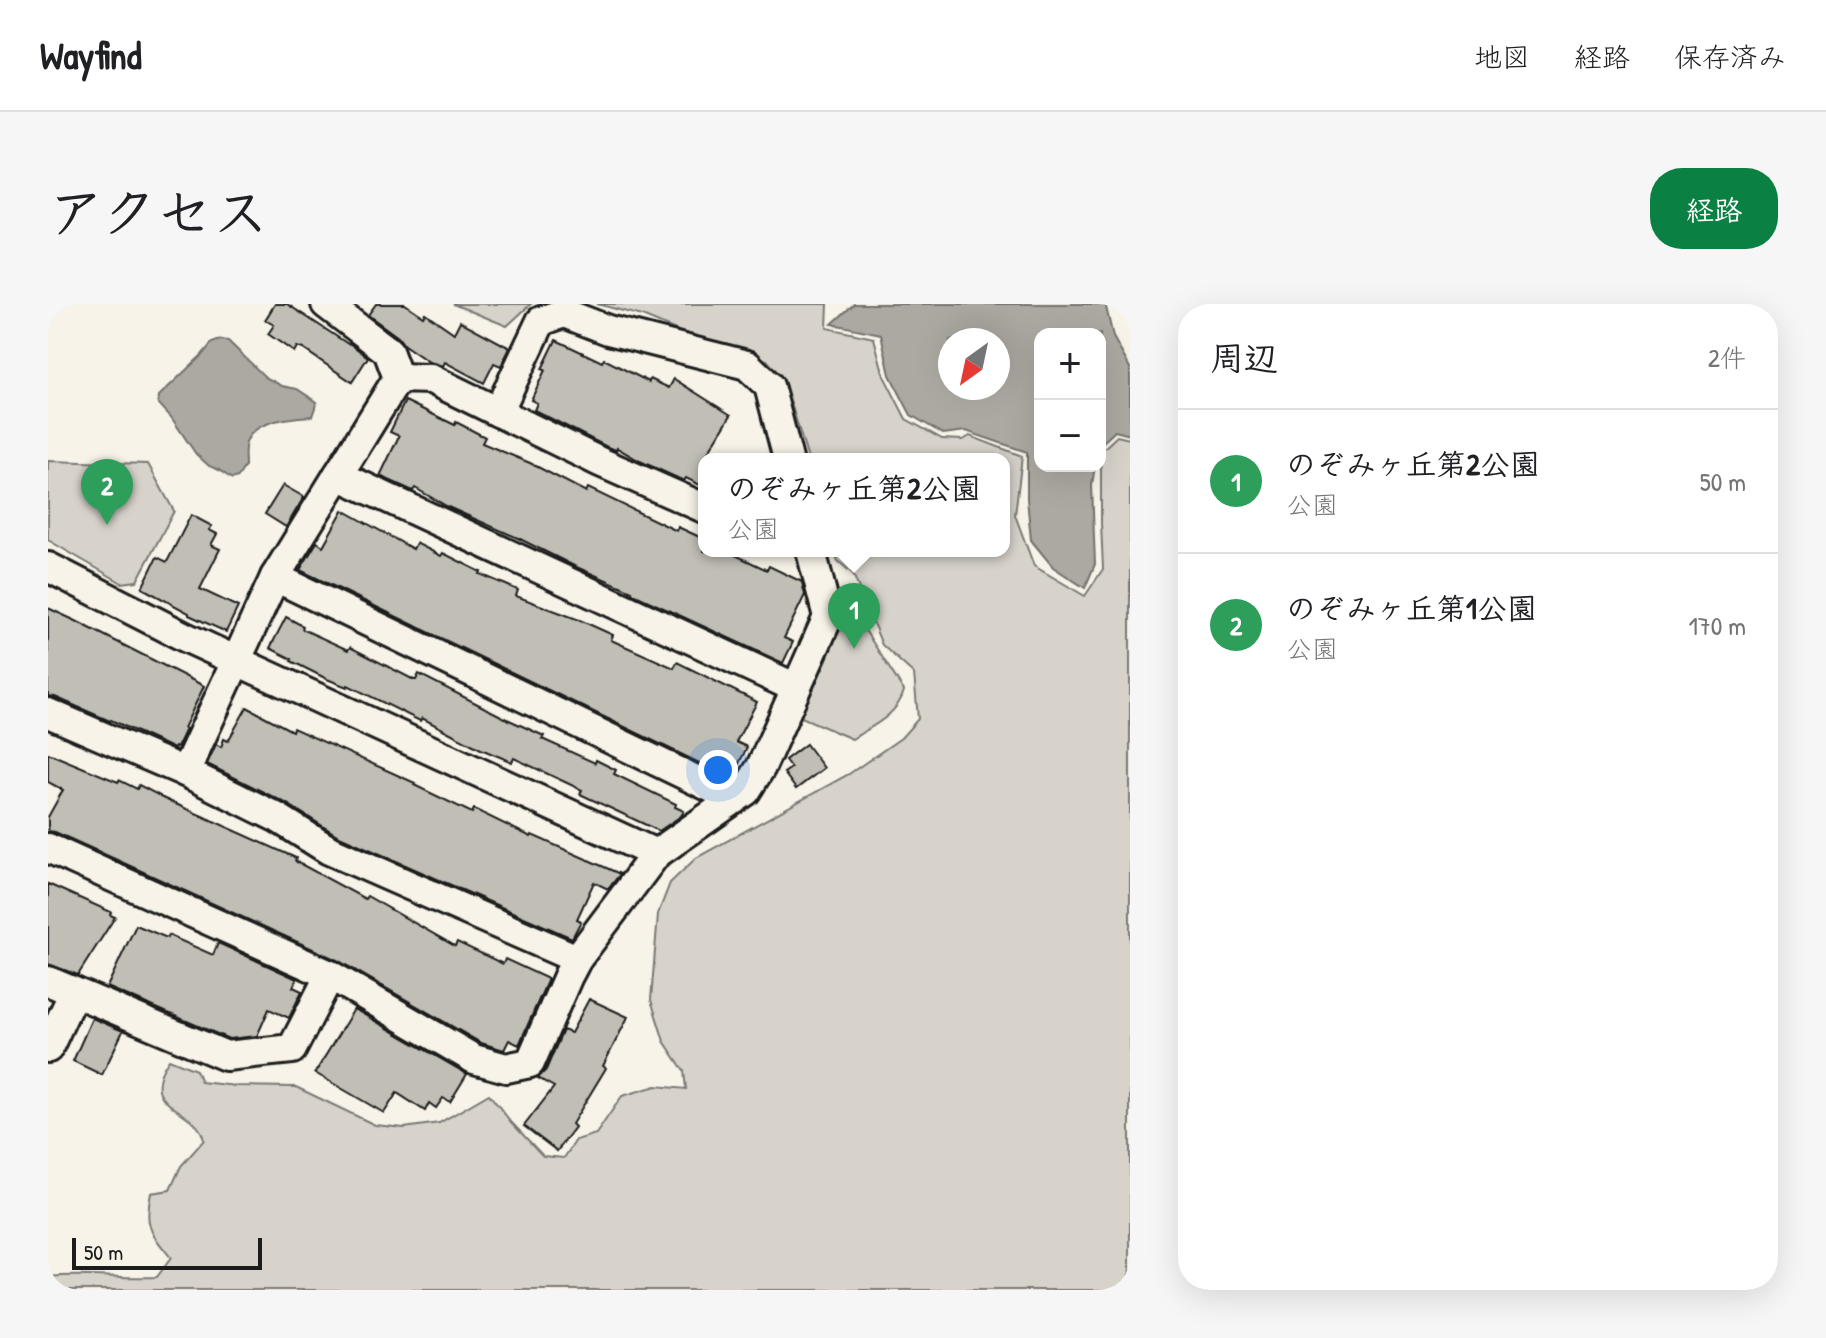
<!DOCTYPE html>
<html lang="ja">
<meta charset="utf-8">
<style>
body{margin:0;font-family:"Patrick Hand","Klee One",sans-serif;background:#f6f6f6;color:#202124}
.controls{position:absolute;right:24px;top:24px;display:grid;overflow:hidden;border-radius:16px;box-shadow:0 8px 32px #0002}
.controls button{width:72px;height:72px;display:grid;place-items:center;padding:0;border:0;border-bottom:2px solid #e0e0e0;background:#fff;color:#202124;font:40px sans-serif}
.compass{position:absolute;left:890px;top:24px;width:72px;height:72px;border-radius:50%;background:#fff;box-shadow:0 8px 32px #0002;rotate:213deg}
.scale{position:absolute;left:24px;bottom:20px;width:190px;box-sizing:border-box;padding-left:8px;border:4px solid #1c1c1c;border-top:0;font-size:22px;line-height:28px;white-space:nowrap;color:#1c1c1c;-webkit-text-stroke:6px #f7f3e8;paint-order:stroke}
.you{position:absolute;left:670px;top:466px;width:28px;height:28px;margin:-20px;border:6px solid #fff;border-radius:50%;background:#1a73e8;box-shadow:0 0 0 12px #1a73e833}
.badge{display:grid;place-items:center;width:52px;height:52px;border-radius:50%;background:#0b8043;color:#fff;font-size:26px;font-weight:700}
.pin{position:absolute;translate:-50% -66px;filter:drop-shadow(0 2px 4px #0008)}
.pin::after{content:'';position:absolute;top:42px;width:28px;height:24px;background:inherit;clip-path:polygon(0 0,100% 0,50% 100%)}
.popup{position:absolute;left:650px;top:149px;width:312px;height:104px;box-sizing:border-box;display:grid;place-content:center;border-radius:16px;background:#fff;filter:drop-shadow(0 2px 6px #0005);font-size:26px;white-space:nowrap;color:#757577}
.popup b{font-size:30px;color:#202124}
.popup::after{content:'';position:absolute;left:50%;top:100%;margin-left:-16px;border:16px solid transparent;border-top-color:#fff}
.list{margin:0;padding:0;list-style:none}
h2{display:flex;justify-content:space-between;align-items:center;height:104px;margin:0;padding:0 32px;font-size:34px}
h2 small{font-size:26px;font-weight:400;color:#757577}
.list li{display:grid;grid-template-columns:52px 1fr auto;gap:24px;align-items:center;box-sizing:border-box;height:144px;padding:0 32px;border-top:2px solid #e0e0e0}
.list b{display:block;font-size:30px;white-space:nowrap}
.list p{margin:0;font-size:26px;white-space:nowrap;color:#757577}
.list em{font-size:26px;font-style:normal;color:#757577}
.map{position:relative;flex:none;width:1082px;height:986px;overflow:hidden;border-radius:32px}
header{display:flex;align-items:center;gap:48px;box-sizing:border-box;height:112px;padding:0 40px;background:#fff;border-bottom:2px solid #e0e0e0}
header strong{font-size:38px}
nav{display:flex;gap:44px;margin-inline-start:auto;font-size:28px}
.intro{display:flex;align-items:center;justify-content:space-between;box-sizing:border-box;height:192px;padding:0 48px}
h1{margin:0;font-size:56px}
.button{padding:20px 36px;border-radius:32px;background:#0b8043;color:#fff;font-size:28px;font-weight:700}
main{display:flex;gap:48px;padding:0 48px}
aside{flex:1;background:#fff;border-radius:32px;box-shadow:0 8px 32px #0002}
.map>svg:first-child{display:block}
</style>
<header>
<strong>Wayfind</strong>
<nav><a>地図</a><a>経路</a><a>保存済み</a></nav>
</header>
<div class="intro"><h1>アクセス</h1><a class="button">経路</a></div>
<main>
<div class="map">
<svg width="1082" height="986" viewBox="0 0 1082 986">
<rect width="100%" height="100%" fill="#f7f3e8"/>
<filter id="ink" filterUnits="userSpaceOnUse"><feTurbulence type="fractalNoise" baseFrequency=".0125" numOctaves="2"/><feDisplacementMap in="SourceGraphic" scale="16" xChannelSelector="R" yChannelSelector="G"/><feConvolveMatrix kernelMatrix="1 2 1 2 8 2 1 2 1" color-interpolation-filters="sRGB"/></filter>
<g filter="url(#ink)">
<g fill="#d7d3cb" stroke="#7a7874" stroke-width="2">
<path d="M405,0H483L459,22Z"/>
<path d="M549,0H780L779,24L826,34L836,72L858,115L894,135L915,136L922,132L974,152L967,211L986,262L1037,292L1055,265L1053,219V147L1069,132L1082,135V986H0V973C37,969 72,975 109,973L123,954C102,927 96,924 103,889L122,886L133,862L156,836C149,801 86,806 121,755L148,766L153,778L188,782L248,783L327,821L356,824L391,819L441,790L463,818L495,852L516,854L528,836L548,830L574,792L608,782L638,785L636,767L616,737L603,696L610,610L622,579L648,554L801,470L853,434L870,415L866,370L834,341L805,270L790,257L786,247H956V155H760L736,76L719,56L691,52L594,12Z"/>
<path d="M0,157L100,160L126,207L89,277L74,279L0,236Z"/>
<path d="M802,303L856,387C849,412 824,422 804,435L751,412Z"/>
</g>
<g fill="#aca9a2" stroke="#72716c" stroke-width="2" fill-rule="evenodd">
<path d="M806,0H1063L1058,3L1065,33L1082,64V131L1067,127L1052,141V30H992V162H1047L1044,181L1047,260L1037,284L1005,263L983,236L979,195V148L918,127L895,130L863,111L842,71L833,30L784,20ZM902,36H950V84H902Z"/>
<path d="M172,36L180,37L217,73L234,82L249,85L269,98L264,112C245,113 208,116 199,136C195,145 197,152 197,162L190,173L184,175L171,166L161,162L148,150L123,113L110,99L111,92L154,51L164,39Z"/>
</g>
<g fill="#c0beb5" stroke="#1c1c1c" stroke-width="2">
<path d="M227,0H239L300,40L301,39L320,53L304,78L255,45L249,43L246,48L220,30L226,21L217,16Z"/>
<path d="M328,0H357L375,12L377,9L406,29L412,17L462,44L453,62L446,59L436,79L397,58L395,62L381,58L356,41L350,33L320,11Z"/>
<path d="M508,36L554,58L556,55L601,78L602,75L621,84L626,75L683,111L656,155V183L638,174L636,177L592,157L569,144L568,146L559,143L486,106L489,99L483,96L497,66L494,65Z"/>
<path d="M357,97L407,121L408,118L437,133L434,139L482,159L538,188L540,184L629,227L630,223L656,235V247H679L719,266L721,262L754,278L757,291L736,334L745,338L735,359L583,289L584,287L526,262L472,235L400,203L367,184L365,187L332,172L351,132L342,128Z"/>
<path d="M235,181L256,193L238,223L217,210Z"/>
<path d="M295,206L365,245L368,239L393,252L395,249L433,268L432,270L470,286L468,292L534,317L565,331L563,336L626,364L629,358L709,398L688,438L699,443L685,472L674,466L672,469L252,266L269,238L275,242Z"/>
<path d="M143,211L164,222L161,226L169,230L163,241L172,245L152,285L190,303L178,328L141,311V309L94,284L109,253L119,258Z"/>
<path d="M0,304L28,317L156,382L136,424L138,425L129,444L127,443L126,445L63,416L62,417L7,393L0,392Z"/>
<path d="M238,313L255,322L254,325L300,346L302,343L366,376H368L371,370L459,415L496,432L494,435L547,459L548,456L568,466L566,470L628,500L627,503L636,507L633,512L611,527L532,490L534,486L466,454L464,458L433,445L374,414L372,417L300,381L299,383L279,375L243,357L244,355L222,344Z"/>
<path d="M199,403L244,427L245,424L367,479L366,481L424,509L426,505L483,533L484,531L572,570L560,585L546,578L529,615L533,617L524,634L289,531L238,499L159,460L168,440L173,443L176,435L180,437Z"/>
<path d="M758,440L776,464L748,485L736,469L743,464L737,456Z"/>
<path d="M0,449L70,478L71,476L89,485L91,481L112,492V493L248,554L247,557L317,595L319,592L407,642L409,638L455,660L457,655L500,675L471,741L461,736L456,746L433,739L289,656L69,556L7,528L0,527V513L15,486L0,478Z"/>
<path d="M0,580L63,608L62,611L67,613L30,671L0,660Z"/>
<path d="M88,621L119,634L120,631L165,651L170,639L249,675L245,683L254,687L241,714L221,705L209,732L181,735L59,683Z"/>
<path d="M541,695L580,713L555,762L558,764L524,820L527,823L509,847L476,822L506,783L490,774L498,766L515,726L523,729Z"/>
<path d="M306,705L419,770L402,798L395,794L388,804L381,799L377,807L349,789L336,809L267,769Z"/>
<path d="M44,714L75,727L54,771L25,757Z"/>
</g>
<g fill="none" stroke-linecap="round" stroke-linejoin="round">
<defs>
<g id="street">
<path d="M278,0L340,47L350,74"/>
<path d="M450,108L493,17L516,9L560,26L699,61L721,82L740,155"/>
<path d="M290,171L748,384"/>
<path d="M0,263L137,333L608,550"/>
<path d="M227,273L687,495"/>
<path d="M0,409L137,468L230,514L281,546L529,655"/>
<path d="M137,468L227,273L350,74L383,75L552,158L656,204"/>
<path d="M0,544L282,671L426,755L458,764L482,759L520,672L529,655L608,550L698,487L713,463L780,313L763,247"/>
<path d="M0,677L178,752L244,745L282,671"/>
<path d="M0,744L26,688"/>
</g>
</defs>
<use href="#street" stroke="#1c1c1c" stroke-width="34"/>
<use href="#street" stroke="#f7f3e8" stroke-width="28"/>
</g>
</g>
</svg>
<div class="controls">
<button>+</button>
<button>−</button>
</div>
<svg class="compass" viewBox="-18 -18 36 36"><path d="M0-13l5 13h-10z" fill="#e53935"/><path d="M0 13l5-13h-10z" fill="#757577"/></svg>
<div class="scale">50 m</div>
<div class="you"></div>
<div class="pin badge" style="left:806px;top:345px;background:#2e9e5b">1</div>
<div class="popup"><b>のぞみヶ丘第2公園</b>公園</div>
<div class="pin badge" style="left:59px;top:221px;background:#2e9e5b">2</div>
</div>
<aside>
<h2>周辺<small>2件</small></h2>
<ul class="list">
<li><span class="badge" style="background:#2e9e5b">1</span><div><b>のぞみヶ丘第2公園</b><p>公園</p></div><em>50 m</em></li>
<li><span class="badge" style="background:#2e9e5b">2</span><div><b>のぞみヶ丘第1公園</b><p>公園</p></div><em>170 m</em></li>
</ul>
</aside>
</main>
